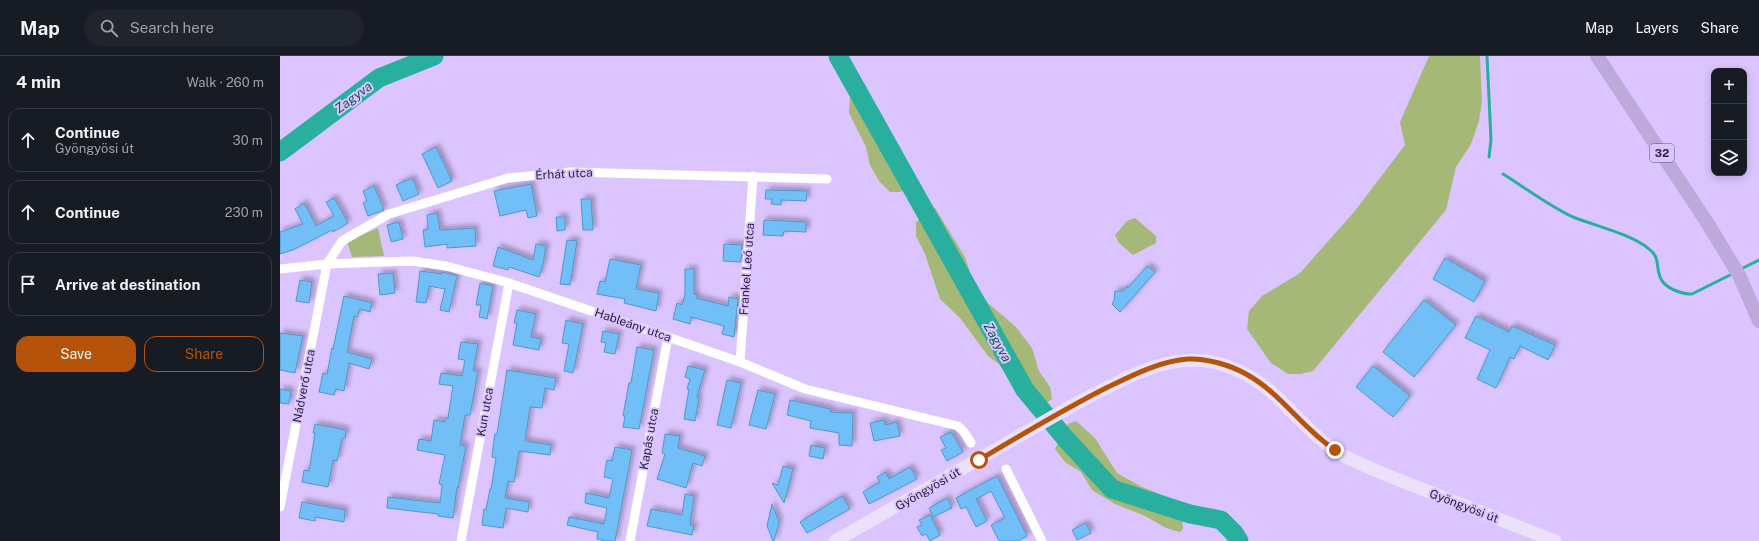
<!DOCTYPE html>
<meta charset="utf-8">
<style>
body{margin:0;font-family:"Public Sans",sans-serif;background:#20242c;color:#f1f3f6}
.controls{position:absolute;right:12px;top:12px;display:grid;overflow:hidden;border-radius:8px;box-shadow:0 2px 10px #0003}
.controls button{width:36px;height:36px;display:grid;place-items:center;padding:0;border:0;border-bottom:1px solid #363941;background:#171b24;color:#f1f3f6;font:20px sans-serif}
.stop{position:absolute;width:12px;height:12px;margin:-9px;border:3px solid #b45309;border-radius:50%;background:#fff}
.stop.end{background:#b45309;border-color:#fff;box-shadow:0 1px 4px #0008}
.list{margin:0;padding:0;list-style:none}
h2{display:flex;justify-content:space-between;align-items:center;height:52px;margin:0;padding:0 16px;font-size:17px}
h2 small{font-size:13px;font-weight:400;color:#9ea1a6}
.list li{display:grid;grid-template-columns:26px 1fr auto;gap:12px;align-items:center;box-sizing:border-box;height:64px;margin:0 8px 8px;padding:0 8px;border:1px solid #363941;border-radius:12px}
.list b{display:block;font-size:15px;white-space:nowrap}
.list p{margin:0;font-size:13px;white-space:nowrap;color:#9ea1a6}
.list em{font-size:13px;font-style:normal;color:#9ea1a6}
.actions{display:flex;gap:8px;padding:12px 16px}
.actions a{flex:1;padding:9px 0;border:1px solid #b45309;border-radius:12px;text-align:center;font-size:14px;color:#b45309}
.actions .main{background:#b45309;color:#fff}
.icon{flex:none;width:22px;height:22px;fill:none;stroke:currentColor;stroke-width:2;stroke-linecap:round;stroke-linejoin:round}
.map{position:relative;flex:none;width:1479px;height:485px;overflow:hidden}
header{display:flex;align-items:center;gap:24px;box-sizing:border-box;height:56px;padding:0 20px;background:#171b24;border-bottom:1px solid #363941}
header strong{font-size:19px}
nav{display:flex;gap:22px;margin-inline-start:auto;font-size:14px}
.search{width:280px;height:36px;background:#20242c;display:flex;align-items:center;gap:10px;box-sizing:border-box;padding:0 14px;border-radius:22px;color:#9ea1a6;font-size:15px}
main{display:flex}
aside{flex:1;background:#171b24}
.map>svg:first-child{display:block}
</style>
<header>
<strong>Map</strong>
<div class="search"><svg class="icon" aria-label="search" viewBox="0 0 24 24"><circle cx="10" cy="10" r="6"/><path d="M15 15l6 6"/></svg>Search here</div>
<nav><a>Map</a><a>Layers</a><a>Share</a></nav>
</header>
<main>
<aside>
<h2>4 min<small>Walk · 260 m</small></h2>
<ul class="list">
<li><svg class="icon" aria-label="ahead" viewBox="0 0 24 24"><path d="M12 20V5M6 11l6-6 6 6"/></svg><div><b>Continue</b><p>Gyöngyösi út</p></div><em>30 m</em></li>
<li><svg class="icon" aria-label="ahead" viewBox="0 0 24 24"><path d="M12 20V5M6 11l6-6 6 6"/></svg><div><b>Continue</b></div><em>230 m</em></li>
<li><svg class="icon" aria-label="arrive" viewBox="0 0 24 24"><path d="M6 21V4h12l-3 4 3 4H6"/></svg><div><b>Arrive at destination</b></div></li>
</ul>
<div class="actions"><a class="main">Save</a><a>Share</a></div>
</aside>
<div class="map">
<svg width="1479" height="485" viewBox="0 0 1479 485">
<defs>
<filter id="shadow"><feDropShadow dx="3.5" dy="-3.5" stdDeviation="2" flood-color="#0004"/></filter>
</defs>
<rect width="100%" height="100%" fill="#dcc5ff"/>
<g fill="#a5b878">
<path d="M1149,0H1200L1202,45L1199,65L1191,88L1176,111L1166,154L1033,315L1021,318H1008L991,307L967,273L969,255L982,240L1020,217L1074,156L1125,89L1120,66Z"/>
<path d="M585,35L636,126L621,136H610L599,125L590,109L586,91L569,57L570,40Z"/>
<path d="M655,152L685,201L693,225L708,247L736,271L752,292L759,315L770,331L772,343L766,347L743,343L719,308L708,300L680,262L660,243L645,198L636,180V166Z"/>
<path d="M855,162L876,180V187L853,199L839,187L835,179L847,165Z"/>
<path d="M98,172L104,200L72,201L67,185Z"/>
<path d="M796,365L815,382L837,417L862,431L880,438L902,462L903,473L900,476L886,472L865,460L835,448L812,434L801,416L785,406L775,393L788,368Z"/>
</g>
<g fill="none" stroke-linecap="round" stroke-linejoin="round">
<g stroke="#29af9e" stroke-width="3">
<path d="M1207,0L1211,84L1209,101"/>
<path d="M1223,118C1244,131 1271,151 1293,161C1316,170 1351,178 1369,193C1381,202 1375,211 1381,223C1386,233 1402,238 1412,238L1454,217"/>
<path d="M1461,213L1479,204"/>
</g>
<g stroke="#29af9e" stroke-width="19">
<path d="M558,0L745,334L785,382L832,433L910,458L941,464L954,477L959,485"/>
<path d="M0,96L99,22L154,0"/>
</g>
</g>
<g fill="#72bff8" stroke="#5196c9" filter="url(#shadow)">
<path d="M156,91L172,125L158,132L142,98Z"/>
<path d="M132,122L139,138L123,145L116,129Z"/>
<path d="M251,128L257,160L248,162L246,154L220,160L214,135Z"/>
<path d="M94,130L104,154L88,160L83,147L87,145L83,135Z"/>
<path d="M486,134L527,135L526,145L501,144V149L491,148L492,143H485Z"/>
<path d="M54,142L68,167L53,176L52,174L15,193L0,198V176L23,168L15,153L24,147L36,170L54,160L46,146Z"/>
<path d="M301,143H311L313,174H303Z"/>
<path d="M157,157L160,174L195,172L196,190L167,192V188L145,191L143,174L148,173L147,159Z"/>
<path d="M276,161H285V174L277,175Z"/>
<path d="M484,164L526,166V176L504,175L503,180L483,179Z"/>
<path d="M119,166L123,183L111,186L107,169Z"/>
<path d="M287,184L297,185L290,229L280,228Z"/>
<path d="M256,188L266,190L263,208L259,221L229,211L228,214L213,210L218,191L253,204Z"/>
<path d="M444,188L462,189L461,206L443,205Z"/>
<path d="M1165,202L1205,225L1194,246L1153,223Z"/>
<path d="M330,203L361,209L356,233L379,237L376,255L344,247L345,243L317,238L320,225L325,226Z"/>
<path d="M867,210L875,216L840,256L832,248L834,245L835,235H843L847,230L848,232Z"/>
<path d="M405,213H414V238L417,239L416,242L448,250L449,241L458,243L454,281L442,278L444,270L411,261L410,268L393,263L397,247L402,249L405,238Z"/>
<path d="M140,215L162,218V216L177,220L169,256L160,254L165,233L149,230L146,247L136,246Z"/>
<path d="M113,217L115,237L100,239L98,218Z"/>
<path d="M20,224L32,226L29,247L16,245Z"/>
<path d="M200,227L213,230L207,263L199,261L201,249H196Z"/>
<path d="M64,240L92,247L90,256L80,253L77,261L74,260L67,296L92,303L89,313L69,307L64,335L56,333L54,339L39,336L43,317L47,318L52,292L53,293Z"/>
<path d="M1144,244L1176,269L1134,321L1103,296Z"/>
<path d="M237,254L256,258L251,281L261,283L259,294L233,289L237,267H234Z"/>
<path d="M1196,260L1229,276L1232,270L1275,289L1268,304L1240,290L1234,303L1230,301L1216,332L1197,323L1210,294L1185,282Z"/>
<path d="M286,264L303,268L293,317L284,315L289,288L282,287Z"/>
<path d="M323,275L339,278L335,298L324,296L326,287L321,286Z"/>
<path d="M0,277L23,280L15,317L0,314Z"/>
<path d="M181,286L198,288L193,315H198L190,359H185L180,389L186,390L178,432L177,431L173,462L158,460V458L107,452L108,441L160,447L162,429L159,428L165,399L137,394L139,383L151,385L154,364L165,366V362H168L173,330L159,328L161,317L182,320L185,304L178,303Z"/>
<path d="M357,291L374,294L359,373L343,371L345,360H343L349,327H351Z"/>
<path d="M408,310L425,314L417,341L419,342L415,365L404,363L409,333H407L410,323L405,321Z"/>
<path d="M1093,310L1130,340L1113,361L1076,331Z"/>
<path d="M227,314L276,322L274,334L265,332L262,352L250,351L245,385L271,389L270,399L239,395L234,426L228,425L225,442L249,446L248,456L226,452L223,472L202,469L204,453L206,454L210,433H211L216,402L212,401L213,391L215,378H217Z"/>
<path d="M447,324L461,327L451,372L437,369Z"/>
<path d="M0,333L11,335L9,348L0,347Z"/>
<path d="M478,334L495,338L486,373L469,369Z"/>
<path d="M510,344L551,353L550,356L573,357L572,390L559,389V377L530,372L531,365L507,359Z"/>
<path d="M604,364L605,369L617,366L620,380L594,385L590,367Z"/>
<path d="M35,368L66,374L65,382H62L57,405L53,404L48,431L22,426L24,414L29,415L35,377H33Z"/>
<path d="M671,376L683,396L667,405L661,394L666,392L660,381Z"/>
<path d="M385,378L400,380L398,392L425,400L422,410L413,407L406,432L377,423L385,398L382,397Z"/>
<path d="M531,389L545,392L543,403L529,400Z"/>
<path d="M335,391L352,394L335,485H325L317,483L318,476L287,469L289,461L324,468L327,452L305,447L306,437L329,442L333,423L324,421L327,404L332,405Z"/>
<path d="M503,410L513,413L504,447L492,427L498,429Z"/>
<path d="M630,411L637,423L589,448L583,436L600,426L597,421L606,416L609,423Z"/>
<path d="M717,420L747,480L738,485H719L711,469L725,462L711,435L696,443L707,465L696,471L686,451L681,453L676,442Z"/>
<path d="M405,438L414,440L410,469L414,470L412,479L367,470L371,453L402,459Z"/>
<path d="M562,440L570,453L527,477L520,466Z"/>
<path d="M667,442L672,452L653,461L649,452Z"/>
<path d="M22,446L65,454L64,466L35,461V465L19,462Z"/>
<path d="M492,448L499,466L494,485H493L487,470Z"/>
<path d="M650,459L660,479L650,485L646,478L642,480L637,471L642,469L639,464Z"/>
<path d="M806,467L811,477L797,484L792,474Z"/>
</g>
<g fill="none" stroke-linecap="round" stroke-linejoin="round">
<g stroke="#fff" stroke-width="9">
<path d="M0,213L47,208L132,205L166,210L229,227L388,281L460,306L525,333L678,370L684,376L691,387"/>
<path d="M460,306L473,120"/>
<path d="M726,413L762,485"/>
<path d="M0,451L47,208L62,185L109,158L228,122L290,116L547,123"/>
<path d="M181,485L229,227"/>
<path d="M350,485L388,281"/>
</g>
<path stroke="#ece1fb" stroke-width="13" d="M555,485L804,343C853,319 899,289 955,313C970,320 985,329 997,341C1020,363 1039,387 1068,402C1097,416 1129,428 1160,440C1198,455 1236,470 1275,485"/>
<path stroke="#bfa9da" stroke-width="14" d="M1317,0L1428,168L1459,219L1479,265"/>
</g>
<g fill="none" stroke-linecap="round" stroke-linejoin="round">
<path stroke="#b45309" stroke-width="5" d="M699,404C741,379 784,353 828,331C853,319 880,305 908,303C926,302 950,309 966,318C1001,337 1022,372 1055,394"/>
</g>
<g text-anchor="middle" stroke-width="4" stroke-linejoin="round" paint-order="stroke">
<rect fill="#dcc5ff" stroke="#625378" stroke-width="1" x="1370" y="88" width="24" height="18" rx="3"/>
<g font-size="11" font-weight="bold" fill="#2e223e">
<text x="1382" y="101">32</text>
</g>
<g font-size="12" fill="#2e223e" stroke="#dcc5ff">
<text transform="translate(284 118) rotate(-3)" y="4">Érhát utca</text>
<text transform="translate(467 213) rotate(-86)" y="4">Frankel Leó utca</text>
<text transform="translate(353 269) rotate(19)" y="4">Hableány utca</text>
<text transform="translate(24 330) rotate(-79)" y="4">Nádverő utca</text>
<text transform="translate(205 356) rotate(-80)" y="4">Kun utca</text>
<text transform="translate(369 383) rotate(-80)" y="4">Kapás utca</text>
<text transform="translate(648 433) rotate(-30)" y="4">Gyöngyösi út</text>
<text transform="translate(1184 450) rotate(21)" y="4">Gyöngyösi út</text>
</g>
<g font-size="13" font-style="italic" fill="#0d554d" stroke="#dcc5ff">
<text transform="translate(73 41) rotate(-37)" y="5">Zagyva</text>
<text transform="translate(718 286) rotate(61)" y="5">Zagyva</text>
</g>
</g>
</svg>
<div class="controls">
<button>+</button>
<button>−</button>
<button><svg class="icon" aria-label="layers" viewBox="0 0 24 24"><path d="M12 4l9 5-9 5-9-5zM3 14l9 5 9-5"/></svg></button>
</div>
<div class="stop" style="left:699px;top:404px"></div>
<div class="stop end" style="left:1055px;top:394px"></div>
</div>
</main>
